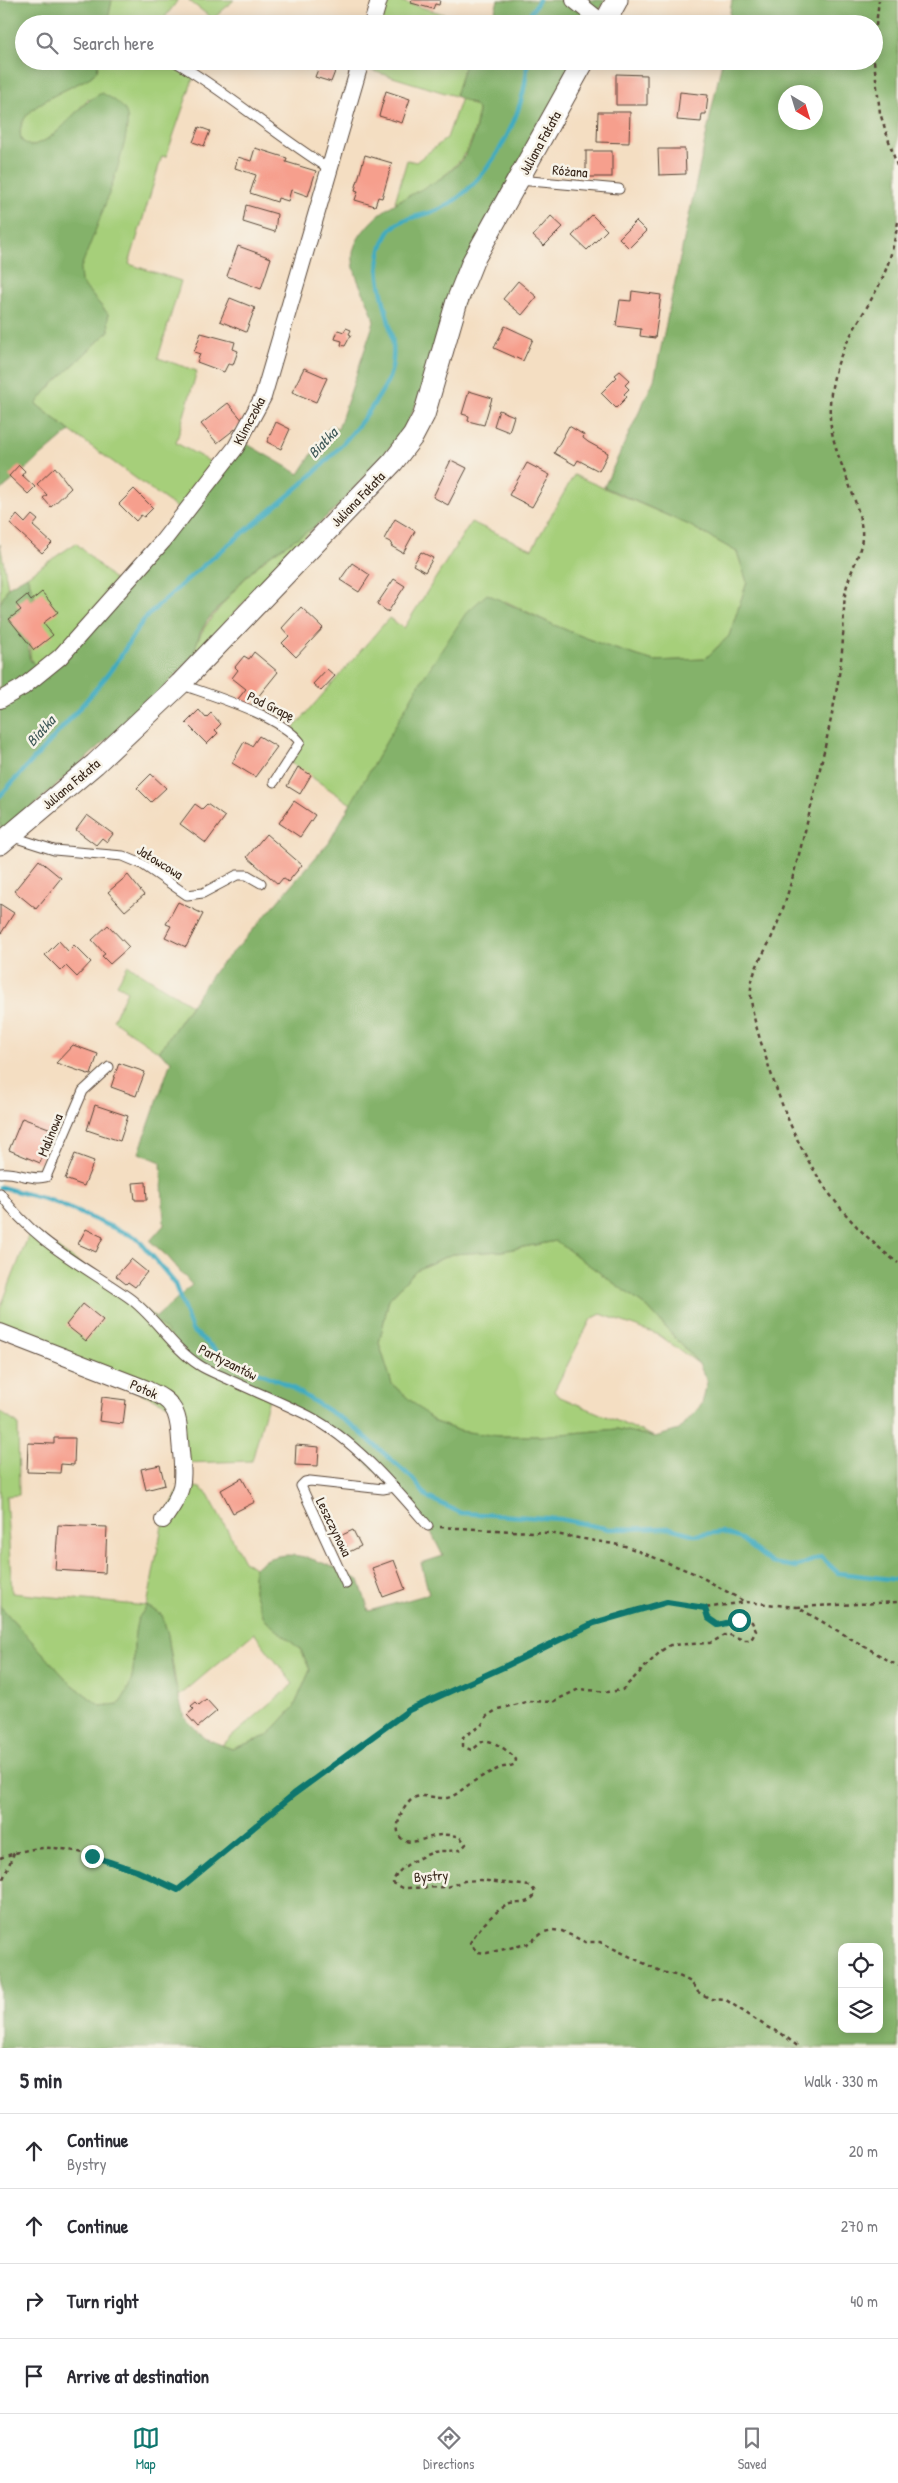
<!DOCTYPE html>
<meta charset="utf-8">
<style>
body{margin:0;font-family:"Patrick Hand",sans-serif;background:#f7f7f7;color:#2b2b33}
.controls{position:absolute;right:15px;bottom:15px;display:grid;overflow:hidden;border-radius:10px;box-shadow:0 2px 12px #0003}
.controls button{width:45px;height:45px;display:grid;place-items:center;padding:0;border:0;border-bottom:1px solid #e1e1e2;background:#fff;color:#2b2b33;font:25px sans-serif}
.compass{position:absolute;left:778px;top:85px;width:45px;height:45px;border-radius:50%;background:#fff;box-shadow:0 2px 12px #0003;rotate:142deg}
.stop{position:absolute;width:15px;height:15px;margin:-11px;border:4px solid #0f766e;border-radius:50%;background:#fff}
.stop.end{background:#0f766e;border-color:#fff;box-shadow:0 1px 5px #0008}
.list{margin:0;padding:0;list-style:none}
h2{display:flex;justify-content:space-between;align-items:center;height:65px;margin:0;padding:0 20px;font-size:21px}
h2 small{font-size:16px;font-weight:400;color:#7c7c81}
.list li{display:grid;grid-template-columns:32px 1fr auto;gap:15px;align-items:center;box-sizing:border-box;height:75px;padding:0 20px;border-top:1px solid #e1e1e2}
.list b{display:block;font-size:19px;white-space:nowrap}
.list p{margin:0;font-size:16px;white-space:nowrap;color:#7c7c81}
.list em{font-size:16px;font-style:normal;color:#7c7c81}
.icon{flex:none;width:28px;height:28px;fill:none;stroke:currentColor;stroke-width:2;stroke-linecap:round;stroke-linejoin:round}
.map{position:relative;flex:none;width:898px;height:2048px;overflow:hidden}
.search{position:absolute;background:#fff;box-shadow:0 2px 12px #0003;left:15px;right:15px;top:15px;height:55px;display:flex;align-items:center;gap:12px;box-sizing:border-box;padding:0 18px;border-radius:28px;color:#7c7c81;font-size:19px}
.sheet{height:365px;background:#fff}
nav{display:flex;justify-content:space-around;align-items:center;box-sizing:border-box;height:70px;border-top:1px solid #e1e1e2;background:#fff;font-size:14px;color:#7c7c81}
nav a{display:grid;justify-items:center;gap:2px}
nav .on{color:#0f766e}
.map>svg:first-child{display:block}
</style>
<div class="map">
<svg width="898" height="2048" viewBox="0 0 898 2048">
<rect width="100%" height="100%" fill="#f7f3e8"/>
<filter id="ink" filterUnits="userSpaceOnUse"><feTurbulence type="fractalNoise" baseFrequency=".02" numOctaves="2"/><feDisplacementMap in="SourceGraphic" scale="10" xChannelSelector="R" yChannelSelector="G"/><feConvolveMatrix kernelMatrix="1 2 1 2 8 2 1 2 1" color-interpolation-filters="sRGB"/></filter>
<filter id="wash" filterUnits="userSpaceOnUse"><feTurbulence type="fractalNoise" baseFrequency=".0096" numOctaves="4" result="noise"/><feDisplacementMap in="SourceGraphic" scale="20" xChannelSelector="R" yChannelSelector="G"/><feGaussianBlur stdDeviation="1.12" result="paint"/><feColorMatrix in="noise" values="0 0 0 0 0 0 0 0 0 0 0 0 0 0 0 0 0 1.4 0 .05"/><feComposite in="paint" operator="in"/></filter>
<g filter="url(#wash)">
<rect width="100%" height="100%" fill="#f4dec2"/>
<g fill="#a6cf7a" stroke="#707c4c">
<path d="M112,0H178L160,24H107Z"/>
<path d="M188,0H234L213,19Z"/>
<path d="M379,0H396L478,24H372Z"/>
<path d="M99,61H174L195,73L166,157L162,156L129,264L181,281L158,358L197,371L176,443L220,467L184,513L70,431L36,404L47,390L109,331L108,314L81,282L80,270L119,162L127,126L88,99C70,118 56,140 30,146L22,141C9,108 70,90 92,76L97,70Z"/>
<path d="M361,61H466L455,96L360,67Z"/>
<path d="M461,98L478,108C476,161 440,184 395,202L407,160L416,162L447,138Z"/>
<path d="M574,475L689,525L737,552L747,582L729,636L705,659L654,661L606,646L554,625L505,601L418,686L351,804L288,761L300,742L291,731L389,618L404,628L471,522L532,549Z"/>
<path d="M316,526L304,538L192,658C199,630 210,620 227,599C256,564 277,547 316,526Z"/>
<path d="M76,543L122,587L91,623L36,668C27,655 30,649 33,635C36,615 35,593 27,576Z"/>
<path d="M0,544L8,587L0,604Z"/>
<path d="M128,965L191,1005L159,1052L113,1020L127,991L117,984Z"/>
<path d="M31,1229L269,1398L252,1461L183,1463L173,1407L0,1332V1309Z"/>
<path d="M556,1241L648,1308L699,1364L659,1335L601,1314L591,1319L554,1391L558,1396L655,1437L617,1429L540,1436H498L460,1431L435,1422L392,1384L379,1343L389,1299L416,1270L452,1254L502,1251Z"/>
<path d="M0,1412L18,1424L19,1495L6,1496L12,1593L147,1606L163,1520L182,1484L200,1488L208,1494L244,1561L254,1568V1592L265,1620L301,1650L310,1670L294,1707L267,1736L232,1749L222,1745L293,1684L254,1633L178,1697L168,1635L162,1615L147,1606C144,1611 138,1617 137,1623C129,1655 142,1674 119,1704L100,1706L68,1681L0,1606Z"/>
</g>
<g fill="#84b26a" stroke="#606e44" fill-rule="evenodd">
<path d="M0,0H112L107,24H24V61H99L97,70L92,76C70,90 9,108 22,141L30,146C64,138 71,107 102,93C111,98 121,103 126,112C136,135 90,243 80,270L81,282L108,314L109,331L47,390L36,404L70,431L0,491Z"/>
<path d="M498,0H605L592,24H491Z"/>
<path d="M732,0H898V2048H0V1606L68,1681L100,1706L119,1704C142,1673 129,1655 137,1622C138,1617 144,1611 147,1606L162,1615L168,1635L174,1679L184,1717L204,1738L232,1749L267,1736L294,1707L310,1670L301,1650L265,1620L254,1592V1568C260,1564 267,1558 274,1557C302,1549 334,1568 359,1580L369,1611L429,1594L421,1563L443,1556L428,1526L352,1447L311,1417L200,1366L154,1319L192,1285L168,1257L150,1241L164,1225L161,1162L139,1153L171,1061L159,1052L216,969L239,946L329,842L418,686L466,613L487,594L554,625L606,646L654,661L705,659L729,636L747,582L737,552L689,525L604,487L654,380L722,61H874V24H728ZM786,92H816V122H786ZM556,1241L648,1308L699,1364L707,1382L702,1404L679,1430L655,1437L617,1429L540,1436H498L460,1431L435,1422L392,1384L379,1343L389,1299L416,1270L452,1254L502,1251ZM842,1947H879V2029H842Z"/>
<path d="M466,61H572L406,426L386,453L337,507L316,526L264,559L242,581L207,621L200,633L192,658L161,691L0,836V604L8,587L27,576L35,598L33,634L28,649L30,660L42,672L240,440L299,474L331,425L338,429L374,322C370,298 351,279 353,253C354,245 359,236 365,229C404,180 475,192 478,109L473,104L455,96Z"/>
</g>
<g fill="none" stroke-linecap="round" stroke-linejoin="round">
<g stroke="#40abc0" stroke-width="4.5">
<path d="M527,24V19L539,0"/>
<path d="M0,796C38,754 78,713 112,669C124,654 131,635 144,620C154,608 168,598 179,587C248,523 338,470 385,386C414,335 356,282 389,232C399,216 424,217 440,209C487,187 528,112 527,61"/>
<path d="M1,1187L52,1201L137,1238L174,1282L192,1330L225,1358L286,1384L353,1426L413,1479L427,1497L461,1513L560,1519L609,1529L670,1528L695,1535L722,1532L741,1539L772,1563L796,1567L821,1557L838,1573L898,1580"/>
</g>
</g>
<g id="blocks">
<g fill="#f69f8d">
<path d="M412,0H440L439,5L435,4L433,9L411,3Z"/>
<path d="M646,19L658,23V24H645Z"/>
<path d="M216,61H230L225,68Z"/>
<path d="M320,64L336,69L331,82L315,77Z"/>
<path d="M616,74L647,75V105H616Z"/>
<path d="M386,91L410,99L402,123L379,116Z"/>
<path d="M680,92L708,95L706,114H702L701,122L677,120Z"/>
<path d="M598,112H630L629,143L597,142Z"/>
<path d="M199,127L210,131L204,146L193,142Z"/>
<path d="M255,148L287,158L286,162L316,171L308,196L291,190L288,201L278,198L277,202L250,193L256,175L235,168L238,157L251,161Z"/>
<path d="M658,149H685L686,174L659,175Z"/>
<rect x="586" y="151" width="26" height="26"/>
<path d="M365,155L392,163L382,198L378,197L375,206L355,200L358,191L355,190Z"/>
<path d="M246,205L277,214L275,232L243,222Z"/>
<path d="M592,215L607,230L587,250L572,236Z"/>
<path d="M551,216L563,227L544,246L533,236Z"/>
<path d="M636,221L646,231L629,248L619,238Z"/>
<path d="M238,246L271,258L261,289L227,276Z"/>
<path d="M518,281L537,297L522,315L503,299Z"/>
<path d="M632,291L661,295L655,338L640,336L641,329L616,326L620,300L631,301Z"/>
<path d="M230,298L255,308L246,332L220,321Z"/>
<path d="M505,326L533,339L523,361L494,348Z"/>
<path d="M346,328L351,330L349,334L351,335L345,346L341,345L342,341L335,339L338,330L344,332Z"/>
<path d="M201,333L235,342L233,349L238,351L233,365L228,364L224,372L197,362L200,354L194,352Z"/>
<path d="M304,368L327,378L316,402L292,392Z"/>
<path d="M620,371L630,380L625,385L629,389L624,394L627,397L616,408L601,393L617,377L615,375Z"/>
<path d="M469,391L492,398L484,425L468,421L469,416L462,414Z"/>
<path d="M228,403L244,422L217,443L201,424Z"/>
<path d="M499,410L514,416L509,432L494,426Z"/>
<path d="M276,422L290,429L281,449L267,442Z"/>
<path d="M569,426L584,435L583,438L588,442L608,453L599,471L578,460L575,465L554,453Z"/>
<path d="M451,460L467,468L448,505L433,497Z"/>
<path d="M527,463L550,475L532,507L509,495Z"/>
<path d="M19,465L25,471L22,475L35,487L28,494L9,476Z"/>
<path d="M55,467L71,488L51,507L43,498L47,495L37,484Z"/>
<path d="M134,489L153,508L144,517L141,515L136,521L119,504Z"/>
<path d="M17,515L25,523L32,515L38,520L33,526L52,543L42,553L10,524Z"/>
<path d="M395,519L415,531L403,553L391,546L392,543L384,539Z"/>
<path d="M421,552L433,558L425,572L413,565Z"/>
<path d="M352,563L370,575L359,592L340,580Z"/>
<path d="M394,579L405,586L388,612L377,604Z"/>
<path d="M42,592L58,612L43,623L53,635L34,650L9,619L21,610L16,604L27,595L31,601Z"/>
<path d="M301,607L323,628L296,657L282,643L289,636L282,628Z"/>
<path d="M254,652L278,672L249,708L238,699L246,689L232,678L238,670L235,667L244,656L249,659Z"/>
<path d="M327,669L335,676L321,691L313,684Z"/>
<path d="M199,710L206,718L211,713L221,724L215,730L218,733L207,744L186,723Z"/>
<path d="M259,736L277,747L255,777L232,763L244,742L252,746Z"/>
<path d="M298,767L311,775L300,794L287,786Z"/>
<path d="M151,774L166,788L151,802L137,788Z"/>
<path d="M294,801L315,815L300,837L279,823Z"/>
<path d="M195,804L202,809L207,804L225,817L206,843L180,824Z"/>
<path d="M87,815L113,834L107,842L102,838L96,845L76,830Z"/>
<path d="M266,834L302,865L288,882L283,878L278,884L247,857Z"/>
<path d="M39,860L61,878L36,909L14,891Z"/>
<path d="M128,875L144,895L125,911L108,892Z"/>
<path d="M178,902L203,914L186,947L165,937L171,926L166,924Z"/>
<path d="M0,904L14,913L0,935Z"/>
<path d="M108,925L129,947L110,964L102,956L105,954L92,940Z"/>
<path d="M59,941L68,951L74,945L91,962L77,977L66,966L61,971L45,955Z"/>
<path d="M73,1045L98,1054L91,1075L56,1063Z"/>
<path d="M119,1063L145,1072L136,1096L111,1087Z"/>
<path d="M95,1105L128,1116L120,1141L87,1130Z"/>
<path d="M22,1118L54,1130L40,1163L9,1150Z"/>
<path d="M75,1154L94,1161L84,1186L65,1179Z"/>
<path d="M146,1182L147,1200H135L133,1183Z"/>
<path d="M86,1229L103,1237L96,1252L78,1244Z"/>
<path d="M131,1259L147,1272L135,1287L128,1282L126,1284L116,1276Z"/>
<path d="M83,1304L103,1320L86,1341L66,1325Z"/>
<path d="M102,1397L126,1400L123,1424L99,1421Z"/>
<path d="M54,1438H75L74,1465L61,1464L60,1473L27,1472L28,1443L54,1444Z"/>
<path d="M296,1445L319,1447L318,1466L295,1465Z"/>
<path d="M160,1465L165,1485L146,1490L141,1469Z"/>
<path d="M242,1478L255,1502L233,1513L221,1490Z"/>
<path d="M58,1525L107,1527L105,1573L55,1570Z"/>
<path d="M353,1530L361,1546L349,1552L340,1536Z"/>
<path d="M394,1560L405,1589L383,1597L372,1568Z"/>
<path d="M206,1699L217,1711L198,1727L187,1715L194,1709L191,1706L196,1702L199,1705Z"/>
</g>
</g>
</g>
<g filter="url(#ink)">
<use href="#blocks" fill-opacity="0" stroke="#574537" stroke-width="1"/>
<g fill="none" stroke-linecap="round" stroke-linejoin="round">
<defs>
<g id="service">
<path d="M174,61C229,93 276,136 330,169"/>
<path d="M519,180L619,189"/>
<path d="M180,684C213,696 279,715 300,742L274,782"/>
<path d="M10,836L54,850L123,856L142,864L187,895L203,893L237,875H247L261,883"/>
<path d="M0,1173C16,1171 31,1181 46,1177L83,1091L109,1067"/>
<path d="M0,1193C32,1241 82,1265 128,1297C155,1316 171,1347 199,1365C208,1371 220,1375 230,1380C256,1392 283,1403 309,1416C355,1440 395,1488 428,1526"/>
<path d="M346,1584L301,1486L305,1482L310,1481L383,1489L394,1487"/>
</g>
<g id="minor">
<path d="M574,0L604,24"/>
<path d="M372,24L379,0"/>
<path d="M0,700L23,687L60,657L163,541L236,447L263,397L361,61"/>
<path d="M0,1332L147,1389C156,1394 167,1398 172,1407C179,1416 179,1429 180,1440C183,1479 188,1486 163,1520"/>
</g>
<g id="tertiary">
<path d="M604,24L617,0"/>
<path d="M0,844L95,764L180,684L393,462L413,436L424,415L457,301L473,261L584,61"/>
</g>
</defs>
<use href="#service" stroke="#574537" stroke-width="11"/>
<use href="#minor" stroke="#574537" stroke-width="18"/>
<use href="#tertiary" stroke="#574537" stroke-width="23"/>
<g stroke="#574537" stroke-width="2.5" stroke-dasharray="4 4" stroke-linecap="butt">
<path d="M874,42L879,0"/>
<path d="M874,61L880,113L898,169"/>
<path d="M898,222C894,245 888,270 876,291C854,331 833,356 830,404C827,449 856,486 862,530C864,552 848,572 845,595C843,613 844,632 842,651C838,691 828,733 819,773C809,815 799,858 786,899C782,913 776,927 770,941C760,960 749,976 751,998C753,1021 761,1042 768,1064C794,1146 828,1210 898,1263"/>
<path d="M440,1527L549,1533L625,1546L696,1574L745,1602"/>
<path d="M797,1607L898,1602"/>
<path d="M705,1608L708,1618L718,1625L739,1620L752,1622L756,1631L751,1640H744L727,1634L710,1643L670,1645L661,1651L622,1690L608,1692L579,1689L552,1702L530,1701L498,1709L487,1716L481,1726L463,1737V1746L471,1750C476,1748 479,1743 484,1741C490,1738 514,1754 516,1760L515,1764C510,1767 506,1766 500,1768C490,1772 478,1778 470,1784C462,1789 456,1796 447,1798C437,1799 426,1794 416,1797C403,1802 388,1835 406,1841C415,1844 430,1836 440,1835C446,1834 453,1836 459,1836L466,1844L462,1849C453,1852 443,1850 434,1852C420,1857 396,1867 393,1883L403,1888L447,1887L464,1881L480,1880L530,1886L534,1890L535,1895C527,1905 521,1902 510,1904C497,1908 476,1931 470,1943L477,1952L487,1953L527,1944L544,1932L553,1930L562,1931L585,1942H600L662,1972L679,1976L691,1982L698,1992L711,1999L726,2000L767,2027L782,2034L800,2048"/>
<path d="M0,1858C17,1852 34,1847 53,1848C90,1850 144,1874 178,1890L294,1794L409,1710L508,1665L594,1623L634,1610L667,1602L705,1608L746,1602L797,1607L898,1666"/>
<path d="M0,1886L14,1853"/>
</g>
<use href="#service" stroke="#fff" stroke-width="9"/>
<use href="#minor" stroke="#fff" stroke-width="16"/>
<use href="#tertiary" stroke="#fff" stroke-width="21"/>
</g>
</g>
<g fill="none" stroke-linecap="round" stroke-linejoin="round" filter="url(#ink)">
<path stroke="#0f766e" stroke-width="6" d="M92,1856L137,1871L178,1890L294,1794L409,1710L508,1665L594,1623L667,1602L705,1608L708,1618L718,1625L739,1620"/>
</g>
<g text-anchor="middle" stroke-width="5" stroke-linejoin="round" paint-order="stroke">
<g font-size="14" fill="#3b2a1e" stroke="#f7f3e8">
<text transform="translate(540 143) rotate(-61)" y="5">Juliana Fałata</text>
<text transform="translate(570 171) rotate(5)" y="5">Różana</text>
<text transform="translate(249 421) rotate(-62)" y="5">Klimczoka</text>
<text transform="translate(358 499) rotate(-46)" y="5">Juliana Fałata</text>
<text transform="translate(271 706) rotate(26)" y="5">Pod Grapę</text>
<text transform="translate(71 784) rotate(-40)" y="5">Juliana Fałata</text>
<text transform="translate(160 862) rotate(32)" y="5">Jałowcowa</text>
<text transform="translate(50 1135) rotate(-68)" y="5">Malinowa</text>
<text transform="translate(228 1362) rotate(27)" y="5">Partyzantów</text>
<text transform="translate(144 1389) rotate(24)" y="5">Potok</text>
<text transform="translate(334 1527) rotate(64)" y="5">Leszczynowa</text>
<text transform="translate(431 1876) rotate(-4)" y="5">Bystry</text>
</g>
<g font-size="15" font-style="italic" fill="#3d5757" stroke="#f7f3e8">
<text transform="translate(323 443) rotate(-47)" y="5">Białka</text>
<text transform="translate(41 731) rotate(-48)" y="5">Białka</text>
</g>
</g>
</svg>
<div class="controls">
<button><svg class="icon" aria-label="locate" viewBox="0 0 24 24"><circle cx="12" cy="12" r="6"/><path d="M12 2v4M12 18v4M2 12h4M18 12h4"/></svg></button>
<button><svg class="icon" aria-label="layers" viewBox="0 0 24 24"><path d="M12 4l9 5-9 5-9-5zM3 14l9 5 9-5"/></svg></button>
</div>
<svg class="compass" viewBox="-18 -18 36 36"><path d="M0-13l5 13h-10z" fill="#e53935"/><path d="M0 13l5-13h-10z" fill="#7c7c81"/></svg>
<div class="stop" style="left:739px;top:1620px"></div>
<div class="stop end" style="left:92px;top:1856px"></div>
<div class="search"><svg class="icon" aria-label="search" viewBox="0 0 24 24"><circle cx="10" cy="10" r="6"/><path d="M15 15l6 6"/></svg>Search here</div>
</div>
<section class="sheet">
<h2>5 min<small>Walk · 330 m</small></h2>
<ul class="list">
<li><svg class="icon" aria-label="ahead" viewBox="0 0 24 24"><path d="M12 20V5M6 11l6-6 6 6"/></svg><div><b>Continue</b><p>Bystry</p></div><em>20 m</em></li>
<li><svg class="icon" aria-label="ahead" viewBox="0 0 24 24"><path d="M12 20V5M6 11l6-6 6 6"/></svg><div><b>Continue</b></div><em>270 m</em></li>
<li><svg class="icon" aria-label="right" viewBox="0 0 24 24"><path d="M7 20v-9h11M14 6l5 5-5 5"/></svg><div><b>Turn right</b></div><em>40 m</em></li>
<li><svg class="icon" aria-label="arrive" viewBox="0 0 24 24"><path d="M6 21V4h12l-3 4 3 4H6"/></svg><div><b>Arrive at destination</b></div></li>
</ul>
</section>
<nav>
<a class="on"><svg class="icon" aria-label="map" viewBox="0 0 24 24"><path d="M3 6l6-2 6 2 6-2v14l-6 2-6-2-6 2zM9 4v14M15 6v14"/></svg>Map</a>
<a><svg class="icon" aria-label="directions" viewBox="0 0 24 24"><path d="M12 3l9 9-9 9-9-9zM9 14v-3h6M13 9l2 2-2 2"/></svg>Directions</a>
<a><svg class="icon" aria-label="saved" viewBox="0 0 24 24"><path d="M7 4h10v16l-5-4-5 4z"/></svg>Saved</a>
</nav>
